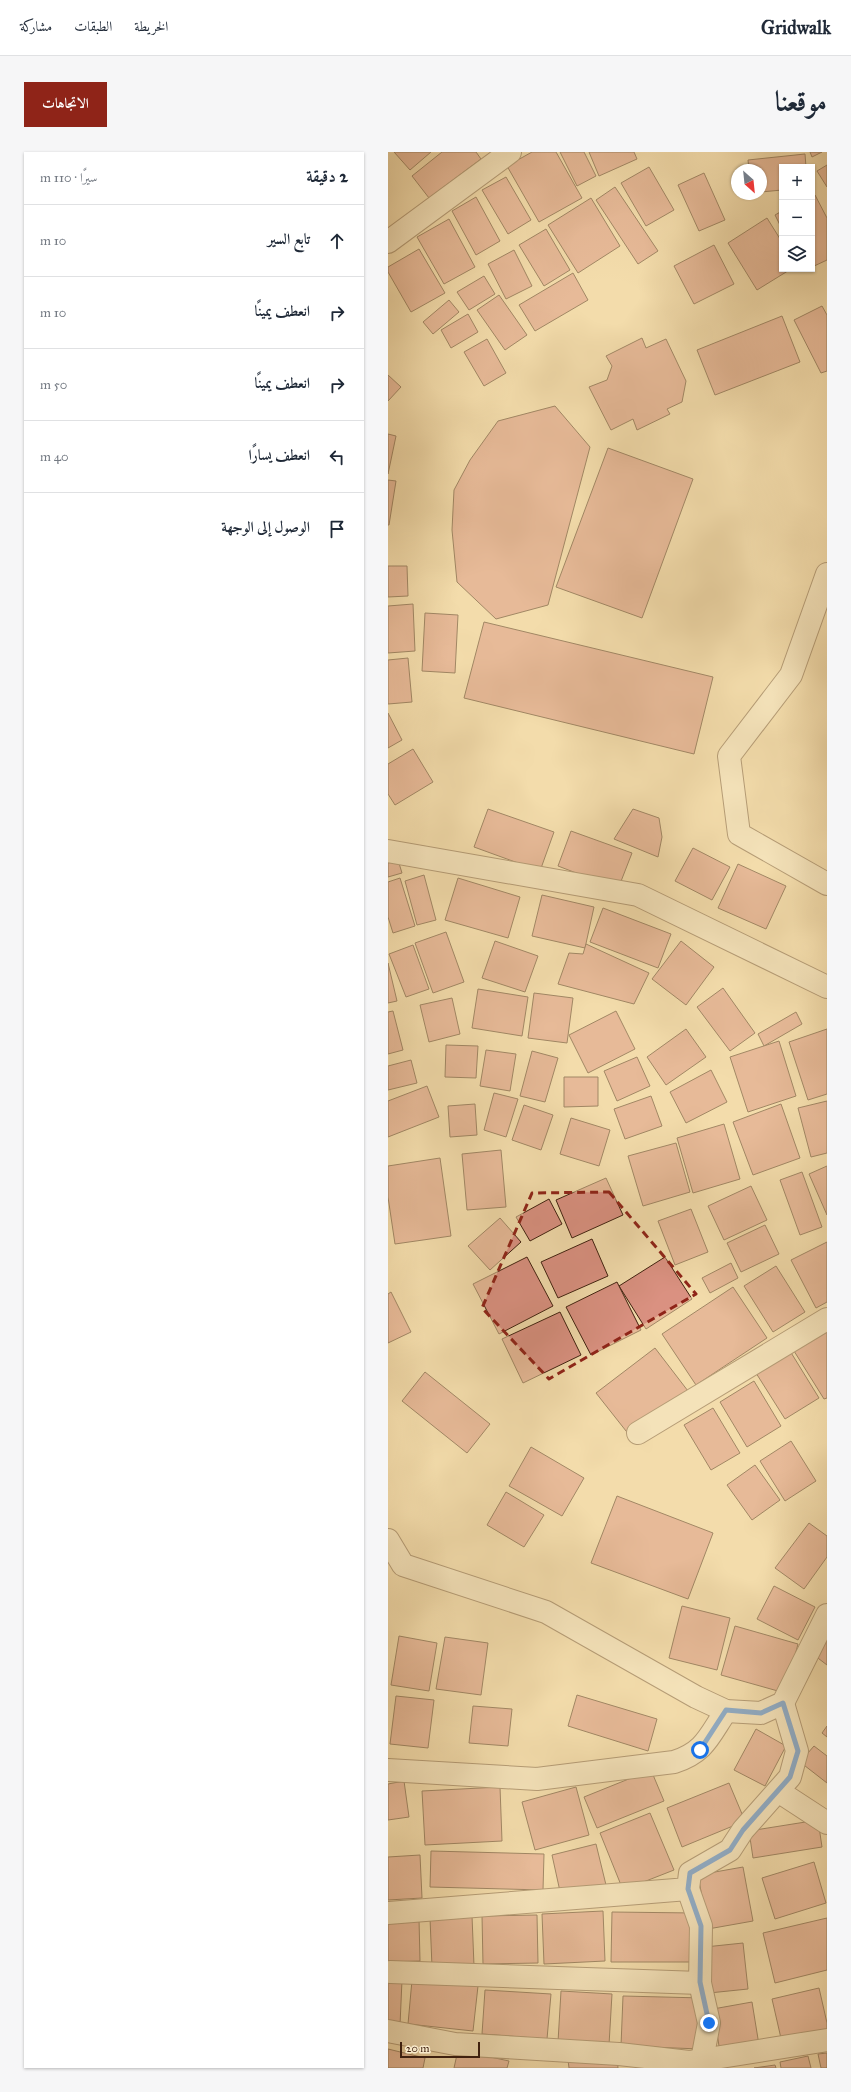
<!DOCTYPE html>
<html lang="ar">
<meta charset="utf-8">
<style>
body{margin:0;font-family:"IM FELL Great Primer",Amiri,serif;background:#f6f6f7;color:#1f2937;direction:rtl}
.controls{position:absolute;right:12px;top:12px;display:grid;overflow:hidden;border-radius:0px;box-shadow:0 1px 3px #0004}
.controls button{width:36px;height:36px;display:grid;place-items:center;padding:0;border:0;border-bottom:1px solid #e0e1e3;background:#fff;color:#1f2937;font:20px sans-serif}
.compass{position:absolute;left:343px;top:12px;width:36px;height:36px;border-radius:50%;background:#fff;box-shadow:0 1px 3px #0004;rotate:153deg}
.scale{position:absolute;left:12px;bottom:10px;width:80px;box-sizing:border-box;padding-left:4px;border:2px solid #40210f;border-top:0;font-size:11px;line-height:14px;white-space:nowrap;color:#40210f;-webkit-text-stroke:3px #f7e8c9;paint-order:stroke}
.stop{position:absolute;width:12px;height:12px;margin:-9px;border:3px solid #1a73e8;border-radius:50%;background:#fff}
.stop.end{background:#1a73e8;border-color:#fff;box-shadow:0 1px 4px #0008}
.list{margin:0;padding:0;list-style:none}
h2{display:flex;justify-content:space-between;align-items:center;height:52px;margin:0;padding:0 16px;font-size:17px}
h2 small{font-size:13px;font-weight:400;color:#747a83}
.list li{display:grid;grid-template-columns:26px 1fr auto;gap:12px;align-items:center;box-sizing:border-box;height:72px;padding:0 16px;border-top:1px solid #e0e1e3}
.list b{display:block;font-size:15px;white-space:nowrap}
.list em{font-size:13px;font-style:normal;color:#747a83}
.icon{flex:none;width:22px;height:22px;fill:none;stroke:currentColor;stroke-width:2;stroke-linecap:round;stroke-linejoin:round}
.map{position:relative;flex:none;width:439px;height:1916px;overflow:hidden;direction:ltr;border-radius:0px}
header{display:flex;align-items:center;gap:24px;box-sizing:border-box;height:56px;padding:0 20px;background:#fff;border-bottom:1px solid #e0e1e3}
header strong{font-size:19px}
nav{display:flex;gap:22px;margin-inline-start:auto;font-size:14px}
.intro{display:flex;align-items:center;justify-content:space-between;box-sizing:border-box;height:96px;padding:0 24px}
h1{margin:0;font-size:28px}
.button{padding:10px 18px;border-radius:0px;background:#8f2418;color:#fff;font-size:14px;font-weight:700}
main{display:flex;gap:24px;padding:0 24px}
aside{flex:1;background:#fff;border-radius:0px;box-shadow:0 1px 3px #0004}
.map>svg:first-child{display:block}
</style>
<header>
<strong>Gridwalk</strong>
<nav><a>الخريطة</a><a>الطبقات</a><a>مشاركة</a></nav>
</header>
<div class="intro"><h1>موقعنا</h1><a class="button">الاتجاهات</a></div>
<main>
<div class="map">
<svg width="439" height="1916" viewBox="0 0 439 1916">
<rect width="100%" height="100%" fill="#f3dcac"/>
<filter id="stains"><feTurbulence type="fractalNoise" baseFrequency=".005" numOctaves="4"/><feColorMatrix values="0 0 0 0 .2 0 0 0 0 .09 0 0 0 0 .02 0 0 0 .5 -.17"/></filter>
<radialGradient id="worn" r=".72"><stop offset=".6" stop-color="#630" stop-opacity="0"/><stop offset="1" stop-color="#630" stop-opacity=".3"/></radialGradient>
<g fill="#da9181" stroke="#40210f">
<path d="M6,0H43L22,18Z"/>
<path d="M54,0H88L93,7L41,46L24,24Z"/>
<path d="M144,0H168L194,46L151,70L119,14Z"/>
<path d="M172,0H196L208,24L189,34Z"/>
<path d="M201,0H246L249,7L211,24Z"/>
<path d="M422,0H434L424,5Z"/>
<path d="M417,2L418,15H394V38L373,40V18H361L360,8Z"/>
<path d="M439,13V35L429,19Z"/>
<path d="M261,15L286,58L258,74L233,31Z"/>
<path d="M316,21L337,68L311,79L290,33Z"/>
<path d="M118,25L143,68L120,82L94,38Z"/>
<path d="M227,35L270,99L250,112L208,48Z"/>
<path d="M427,43L439,66V108L424,115V44Z"/>
<path d="M88,45L112,89L88,103L64,59Z"/>
<path d="M203,46L232,94L190,121L160,73Z"/>
<path d="M394,59V77L387,63Z"/>
<path d="M379,66L394,90V117H403L369,138L340,91Z"/>
<path d="M61,67L87,115L56,132L29,85Z"/>
<path d="M158,77L182,118L156,134L131,93Z"/>
<path d="M326,93L346,132L306,152L286,114Z"/>
<path d="M31,97L57,141L23,160L0,120V115Z"/>
<path d="M126,98L144,134L118,147L100,112Z"/>
<path d="M185,121L200,148L147,179L131,153Z"/>
<path d="M96,124L107,142L81,158L69,140Z"/>
<path d="M111,143L139,183L117,198L89,158Z"/>
<path d="M61,148L71,160L45,182L35,170Z"/>
<path d="M434,154L439,163V219L433,221L406,168Z"/>
<path d="M80,162L90,180L63,196L53,178Z"/>
<path d="M394,164L412,210L327,243L309,198Z"/>
<path d="M254,186L258,196L278,187L298,229L294,250L279,257L282,262L249,278L245,267L223,278L201,235L219,228L224,214L218,204Z"/>
<path d="M99,187L118,221L96,234L76,200Z"/>
<path d="M0,223L13,235L0,249Z"/>
<path d="M167,254L202,295L160,453L108,467L69,430L64,378L66,338L82,308L110,269Z"/>
<path d="M0,282L8,284L0,322Z"/>
<path d="M220,296L305,327L254,466L168,435Z"/>
<path d="M0,328L8,329L1,373H0Z"/>
<path d="M0,414H19L20,444L0,445Z"/>
<path d="M25,452L27,499L0,501V454Z"/>
<path d="M37,461L70,463L67,521L34,519Z"/>
<path d="M96,470L325,525L306,602L76,546Z"/>
<path d="M20,506L24,550L0,552V508Z"/>
<path d="M0,561L14,588L0,596Z"/>
<path d="M25,597L45,630L7,653L0,642V612Z"/>
<path d="M100,657L166,680L152,719L86,695Z"/>
<path d="M245,657L271,666L274,685L270,705L226,687Z"/>
<path d="M183,679L244,701L230,737L170,714Z"/>
<path d="M305,696L342,715L324,748L287,729Z"/>
<path d="M10,708L14,721L0,725V711Z"/>
<path d="M350,712L398,734L378,777L330,756Z"/>
<path d="M36,723L48,768L29,773L17,729Z"/>
<path d="M12,726L27,774L5,781L0,765V730Z"/>
<path d="M70,726L132,745L120,786L57,768Z"/>
<path d="M154,743L206,755L197,796L144,784Z"/>
<path d="M215,756L283,782L270,816L202,790Z"/>
<path d="M58,780L76,830L45,841L27,791Z"/>
<path d="M107,789L150,804L137,840L94,826Z"/>
<path d="M293,789L326,815L298,853L264,827Z"/>
<path d="M198,792L261,821L246,852L170,832L181,801L195,802Z"/>
<path d="M25,793L41,837L18,845L1,802Z"/>
<path d="M0,811L9,849L0,851Z"/>
<path d="M335,836L367,881L342,899L309,855Z"/>
<path d="M90,837L140,845L134,884L84,876Z"/>
<path d="M146,841L185,846L179,891L140,886Z"/>
<path d="M64,846L72,882L41,890L32,853Z"/>
<path d="M5,859L15,898L0,902V860Z"/>
<path d="M228,859L247,897L200,921L181,883Z"/>
<path d="M408,860L414,872L376,894L370,882Z"/>
<path d="M298,877L318,905L278,933L259,905Z"/>
<path d="M439,877V942L420,948L401,890Z"/>
<path d="M391,889L408,944L360,960L342,905Z"/>
<path d="M58,893L90,894L88,926L57,925Z"/>
<path d="M98,898L128,902L122,939L92,934Z"/>
<path d="M144,899L170,906L157,950L132,944Z"/>
<path d="M249,905L262,934L229,949L216,919Z"/>
<path d="M23,908L29,931L0,938V914Z"/>
<path d="M323,918L339,950L298,971L282,940Z"/>
<path d="M176,925H210V954L176,955Z"/>
<path d="M39,934L51,965L0,985V949Z"/>
<path d="M106,941L130,947L118,985L96,978Z"/>
<path d="M263,944L274,974L237,987L226,957Z"/>
<path d="M439,949V1001L423,1005L410,956Z"/>
<path d="M87,952L89,983L62,985L60,954Z"/>
<path d="M393,952L412,1006L365,1023L345,970Z"/>
<path d="M136,953L165,963L153,998L124,988Z"/>
<path d="M183,966L222,978L211,1014L172,1002Z"/>
<path d="M336,972L352,1027L305,1041L289,986Z"/>
<path d="M288,991L302,1040L255,1054L240,1004Z"/>
<path d="M113,998L118,1055L79,1058L74,1002Z"/>
<path d="M52,1006L63,1084L7,1092L0,1045V1014Z"/>
<path d="M439,1014V1063L421,1022Z"/>
<path d="M414,1020L434,1075L412,1083L392,1028Z"/>
<path d="M218,1026L235,1063L184,1086L168,1048Z"/>
<path d="M363,1034L379,1068L336,1088L320,1054Z"/>
<path d="M161,1047L174,1072L142,1089L128,1065Z"/>
<path d="M303,1057L320,1100L287,1113L270,1069Z"/>
<path d="M112,1066L133,1090L102,1118L80,1094Z"/>
<path d="M377,1073L391,1102L353,1120L339,1091Z"/>
<path d="M204,1087L220,1124L170,1146L153,1110Z"/>
<path d="M439,1090V1150L428,1156L403,1108Z"/>
<path d="M139,1105L165,1154L111,1182L85,1132Z"/>
<path d="M277,1105L304,1147L258,1177L231,1134Z"/>
<path d="M343,1111L350,1126L322,1141L314,1126Z"/>
<path d="M388,1114L417,1160L385,1180L356,1134Z"/>
<path d="M229,1130L253,1178L203,1203L178,1155Z"/>
<path d="M345,1135L379,1186L308,1233L274,1182Z"/>
<path d="M3,1140L23,1180L0,1191V1142Z"/>
<path d="M172,1160L193,1203L135,1231L114,1187Z"/>
<path d="M439,1179V1246L436,1247L406,1199Z"/>
<path d="M267,1196L300,1239L242,1284L208,1241Z"/>
<path d="M402,1199L431,1246L397,1267L368,1221Z"/>
<path d="M37,1220L102,1272L79,1301L14,1249Z"/>
<path d="M366,1229L393,1274L359,1295L332,1250Z"/>
<path d="M325,1256L352,1301L323,1318L296,1273Z"/>
<path d="M403,1289L428,1329L397,1349L372,1309Z"/>
<path d="M143,1295L196,1326L174,1364L121,1334Z"/>
<path d="M367,1313L392,1348L364,1368L339,1333Z"/>
<path d="M118,1340L156,1363L136,1395L99,1373Z"/>
<path d="M229,1344L325,1381L300,1447L203,1411Z"/>
<path d="M421,1371L439,1384V1405L416,1437L387,1416Z"/>
<path d="M386,1434L427,1455L410,1488L369,1467Z"/>
<path d="M294,1454L342,1466L329,1518L281,1506Z"/>
<path d="M347,1474L410,1492L397,1541L333,1523Z"/>
<path d="M439,1477V1513L422,1500Z"/>
<path d="M11,1484L49,1491L41,1539L3,1533Z"/>
<path d="M57,1485L100,1491L93,1543L48,1537Z"/>
<path d="M189,1543L269,1567L260,1599L180,1574Z"/>
<path d="M8,1544L46,1548L40,1596L2,1592Z"/>
<path d="M85,1554L124,1557L120,1594L81,1591Z"/>
<path d="M439,1574V1585L434,1581Z"/>
<path d="M368,1577L398,1594L377,1634L346,1618Z"/>
<path d="M426,1594L439,1604V1631L412,1610Z"/>
<path d="M263,1618L276,1649L209,1676L196,1645Z"/>
<path d="M16,1629L21,1665L0,1668V1632Z"/>
<path d="M341,1631L357,1669L294,1695L279,1656Z"/>
<path d="M112,1635L114,1689L37,1693L34,1639Z"/>
<path d="M188,1635L201,1683L147,1698L134,1650Z"/>
<path d="M262,1661L286,1718L235,1738L212,1681Z"/>
<path d="M430,1668L434,1695L365,1706L361,1679Z"/>
<path d="M208,1692L218,1733L173,1744L164,1703Z"/>
<path d="M43,1699L156,1702L155,1738L42,1735Z"/>
<path d="M32,1703L34,1746L0,1748V1705Z"/>
<path d="M426,1710L438,1751L387,1767L374,1726Z"/>
<path d="M355,1715L365,1769L320,1777L310,1723Z"/>
<path d="M215,1759L217,1809L156,1812L154,1762Z"/>
<path d="M224,1760L306,1761L305,1810H223Z"/>
<path d="M149,1763L150,1811L95,1812L94,1764Z"/>
<path d="M84,1764L86,1814L44,1815L42,1766Z"/>
<path d="M439,1766V1818L387,1831L375,1781Z"/>
<path d="M31,1767L32,1809L0,1810V1768Z"/>
<path d="M355,1791L360,1837L321,1841L317,1795Z"/>
<path d="M0,1827L14,1828L12,1873L0,1872Z"/>
<path d="M24,1828L90,1834L85,1879L20,1872Z"/>
<path d="M431,1836L439,1871V1884L395,1895L384,1847Z"/>
<path d="M97,1838L163,1842L159,1887L94,1882Z"/>
<path d="M173,1839L224,1842L221,1893L170,1890Z"/>
<path d="M235,1844L315,1846L313,1897L233,1894Z"/>
<path d="M364,1850L371,1893L332,1900L325,1857Z"/>
<path d="M0,1897L37,1906L35,1916H0Z"/>
<path d="M70,1898L121,1909L119,1916H66Z"/>
<path d="M439,1901V1916H433L430,1902Z"/>
<path d="M229,1904L230,1916H181L180,1908Z"/>
<path d="M420,1904L423,1916H393L392,1910Z"/>
<path d="M387,1913L388,1916H366Z"/>
</g>
<g fill="none" stroke-linecap="round" stroke-linejoin="round">
<defs>
<g id="minor">
<path d="M0,90L122,0"/>
<path d="M439,422L403,523L341,604L351,682L439,732"/>
<path d="M0,699L250,743L439,835"/>
<path d="M250,1281L439,1167"/>
<path d="M0,1388L15,1413L158,1460L308,1545L338,1559L373,1561L395,1551L439,1463"/>
<path d="M0,1618L149,1627L286,1610C317,1600 321,1584 338,1559"/>
<path d="M390,1639L439,1671"/>
<path d="M300,1737L313,1774L312,1831L321,1871L314,1908"/>
<path d="M0,1761L300,1737L302,1721L342,1698L355,1678L402,1625L409,1599L395,1551"/>
<path d="M2,1820L312,1831"/>
<path d="M0,1879L67,1892L231,1902L301,1910L439,1888"/>
</g>
</defs>
<use href="#minor" stroke="#6d5036" stroke-width="24"/>
<use href="#minor" stroke="#f7e8c9" stroke-width="22"/>
</g>
<g fill="none" stroke-linecap="round" stroke-linejoin="round">
<path stroke="#1a73e8" stroke-width="5" d="M312,1598L338,1558L373,1561L395,1551L410,1599L402,1625L355,1678L342,1698L302,1721L300,1737L313,1774L312,1830L321,1871"/>
</g>
<path d="M0 0H439V1916H0ZM221,1040L308,1142L161,1227L94,1156L144,1041Z" fill="#f3dcac" fill-opacity=".55" fill-rule="evenodd"/>
<path fill="none" stroke="#8f2418" stroke-width="3" stroke-dasharray="8 5" stroke-linejoin="round" d="M221,1040L308,1142L161,1227L94,1156L144,1041Z"/>
<rect width="100%" height="100%" filter="url(#stains)"/>
<rect width="100%" height="100%" fill="url(#worn)"/>
</svg>
<div class="controls">
<button>+</button>
<button>−</button>
<button><svg class="icon" aria-label="layers" viewBox="0 0 24 24"><path d="M12 4l9 5-9 5-9-5zM3 14l9 5 9-5"/></svg></button>
</div>
<svg class="compass" viewBox="-18 -18 36 36"><path d="M0-13l5 13h-10z" fill="#e53935"/><path d="M0 13l5-13h-10z" fill="#747a83"/></svg>
<div class="scale">20 m</div>
<div class="stop" style="left:312px;top:1598px"></div>
<div class="stop end" style="left:321px;top:1871px"></div>
</div>
<aside>
<h2>2 دقيقة<small>سيرًا · 110 m</small></h2>
<ul class="list">
<li><svg class="icon" aria-label="ahead" viewBox="0 0 24 24"><path d="M12 20V5M6 11l6-6 6 6"/></svg><div><b>تابع السير</b></div><em>10 m</em></li>
<li><svg class="icon" aria-label="right" viewBox="0 0 24 24"><path d="M7 20v-9h11M14 6l5 5-5 5"/></svg><div><b>انعطف يمينًا</b></div><em>10 m</em></li>
<li><svg class="icon" aria-label="right" viewBox="0 0 24 24"><path d="M7 20v-9h11M14 6l5 5-5 5"/></svg><div><b>انعطف يمينًا</b></div><em>50 m</em></li>
<li><svg class="icon" aria-label="left" viewBox="0 0 24 24"><path d="M17 20v-9H6M10 6l-5 5 5 5"/></svg><div><b>انعطف يسارًا</b></div><em>40 m</em></li>
<li><svg class="icon" aria-label="arrive" viewBox="0 0 24 24"><path d="M6 21V4h12l-3 4 3 4H6"/></svg><div><b>الوصول إلى الوجهة</b></div></li>
</ul>
</aside>
</main>
